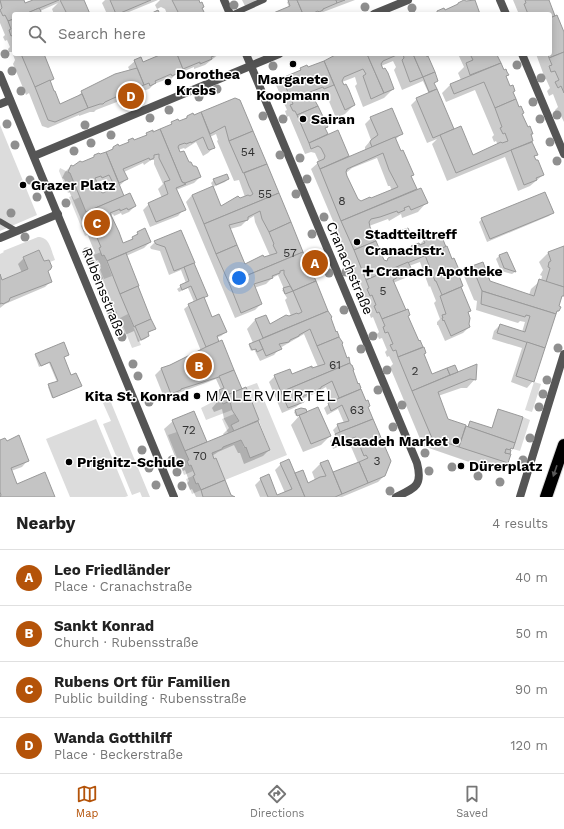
<!DOCTYPE html>
<meta charset="utf-8">
<style>
body{margin:0;font-family:"Work Sans",sans-serif;background:#f2f2f2;color:#222}
.you{position:absolute;left:239px;top:278px;width:14px;height:14px;margin:-10px;border:3px solid #fff;border-radius:50%;background:#1a73e8;box-shadow:0 0 0 6px #1a73e833}
.badge{display:grid;place-items:center;width:26px;height:26px;border-radius:50%;background:#b45309;color:#fff;font-size:13px;font-weight:700}
.pin{position:absolute;translate:-50% -50%;border:2px solid #fff;box-shadow:0 1px 4px #0006}
.list{margin:0;padding:0;list-style:none}
h2{display:flex;justify-content:space-between;align-items:center;height:52px;margin:0;padding:0 16px;font-size:17px}
h2 small{font-size:13px;font-weight:400;color:#767676}
.list li{display:grid;grid-template-columns:26px 1fr auto;gap:12px;align-items:center;box-sizing:border-box;height:56px;padding:0 16px;border-top:1px solid #e0e0e0}
.list b{display:block;font-size:15px;white-space:nowrap}
.list p{margin:0;font-size:13px;white-space:nowrap;color:#767676}
.list em{font-size:13px;font-style:normal;color:#767676}
.icon{flex:none;width:22px;height:22px;fill:none;stroke:currentColor;stroke-width:2;stroke-linecap:round;stroke-linejoin:round}
.map{position:relative;flex:none;width:564px;height:497px;overflow:hidden}
.search{position:absolute;background:#fff;box-shadow:0 2px 10px #0003;left:12px;right:12px;top:12px;height:44px;display:flex;align-items:center;gap:10px;box-sizing:border-box;padding:0 14px;border-radius:4px;color:#767676;font-size:15px}
.sheet{height:276px;background:#fff}
nav{display:flex;justify-content:space-around;align-items:center;box-sizing:border-box;height:56px;border-top:1px solid #e0e0e0;background:#fff;font-size:11px;color:#767676}
nav a{display:grid;justify-items:center;gap:2px}
nav .on{color:#b45309}
.map>svg:first-child{display:block}
</style>
<div class="map">
<svg width="564" height="497" viewBox="0 0 564 497">
<rect width="100%" height="100%" fill="#fff"/>
<g fill="#dcdcdc">
<path d="M0,125L37,215L0,231Z"/>
<path d="M60,168L70,173L77,190L68,193L59,171Z"/>
<path d="M72,196L74,200L80,197L89,218L87,219L90,227L92,226L95,232L85,236L69,197Z"/>
<path d="M38,237C50,237 51,250 55,260L50,262L47,260L44,261L39,250L23,257L28,269L2,280L0,274V254L4,252L3,251Z"/>
<path d="M101,252L104,255L112,276L104,279L94,255Z"/>
<path d="M128,314L141,345L132,348L120,318Z"/>
<path d="M534,382L541,384L532,412L525,410Z"/>
<path d="M257,383L287,455L225,480L216,458L214,459L212,453L222,449L223,447L241,440L244,448L246,447L250,458L270,450L246,387Z"/>
<path d="M220,398L223,404L230,401L232,410L206,420L201,408Z"/>
<path d="M110,400L150,497H142L140,492L132,495L103,424L111,421L103,403Z"/>
<path d="M234,414L239,421L231,425L234,431L228,433L222,419Z"/>
<path d="M523,417L530,420L520,451L513,449Z"/>
<path d="M96,419L128,496L125,497H70L46,439Z"/>
<path d="M177,432L189,460L187,461L189,466L191,465L193,471L184,475L168,435Z"/>
<path d="M193,476L196,484L198,483L201,490L192,494L186,479Z"/>
</g>
<g fill="#0003" fill-rule="evenodd">
<path d="M0,0H23L25,4L32,0H83L89,14H54L52,9L58,3L40,11L39,14H14V54H43L53,78L50,82L59,105L76,98L82,92L130,71L128,67L135,61L143,63L160,56L159,54H219L205,65L194,69V67L175,75L171,79L166,82L165,80L154,84L149,89L143,91L142,89L122,100L96,110L94,112H90L79,116V115L48,128L42,126L29,93L26,95L13,64L15,60L12,52H9L8,49L10,47L7,40L5,41L3,37L5,35L0,23Z"/>
<path d="M105,0H158L124,14H107L102,3Z"/>
<path d="M160,0H198L203,14H167L165,9L161,7L157,9L155,5Z"/>
<path d="M242,0H260L245,6Z"/>
<path d="M290,0H355L318,14H274L289,7L287,2Z"/>
<path d="M513,0H547L564,35V122L561,116L558,117L555,110L558,107L553,94L549,96L547,91L550,88L546,79L542,80L540,76L543,73L536,54H550V14H516L518,12Z"/>
<path d="M343,54H425L433,83L454,130L472,156L498,145L496,141L494,142L492,137L494,135L475,90L446,102L442,93L451,84L461,80L458,73L464,67L458,54H498L497,55L503,71L508,75L506,77L532,141L531,142L536,155L534,157L543,175L530,186L518,191L505,157L447,181L432,144L437,139L427,143L411,105L417,99L429,94L423,81L402,90L394,70L396,67L393,61L381,66L393,89L384,98L363,107L355,86L357,84L355,77L342,82L354,105L345,114L336,118L325,92L318,94L317,92L310,95L326,127L325,129L328,136L338,132L349,158L365,151V147L371,140L365,124L371,118L401,134L395,140L412,175L410,177L416,189L412,193L426,203L418,212L402,218L401,214L389,221L388,219L369,226L383,261L386,262L408,251L412,247L419,245L424,240L452,261L459,272L457,274L462,286L461,287L470,311L467,314L469,327L463,333L445,341L438,325H437V322L440,319L434,303L436,301L430,286L429,287L420,262L409,266L411,272L405,278L393,283L401,304L409,315L407,317L418,343L420,342L425,353L423,355L432,375L454,366L457,373L475,379L467,388H461L438,396L447,420L467,428L470,422L512,448L508,451L510,455L507,463L498,472L423,446L390,367L393,364L389,356L387,357L385,352L387,350L382,338L379,339L377,334L379,332L373,317L371,318L369,313L371,311L366,300L363,301L361,296L363,294L360,286L357,288L333,231L336,228L311,169L319,162L315,153L311,152L305,154L289,116L287,117L285,111L287,110L276,85L282,79L296,73L301,69H308ZM377,158L388,186H390L392,191L361,202L354,196L346,173L352,168Z"/>
<path d="M235,99L239,100L389,461L384,476L378,482L342,497H260L255,485L261,479L276,497L285,493L275,470L281,464L307,485L315,480L312,472L320,464L327,461L333,473L358,463L349,442L333,449L330,441L336,436L333,430L338,425L344,423L338,409L327,415L324,408L332,402L326,387L314,394L302,399L303,401L296,407L282,413L269,382L275,376H292L318,367L304,334L280,348L274,355L260,361L254,349L251,351L249,346L253,343L247,329L255,320L266,316L270,325L291,316L285,300L287,298L282,290L284,289L278,275L272,278L266,284L254,288L261,304L255,310L235,318L186,202L192,195L220,207L245,197L239,180L234,181L217,141L218,140L216,134L210,137L214,147L208,153L203,156L196,142L185,149L184,148L178,150L200,177L194,183L176,190L184,209L178,216L150,227L143,210L149,204L162,198L158,189L163,184L154,164V160H151L144,165L143,163L124,172L127,179L119,186L124,197L135,206L129,212L122,215L121,213L114,216L113,214L110,216L122,245L128,242L138,233L150,242L144,248L126,256L154,329L147,334L148,336L145,339L138,342L134,331L125,335L99,271L101,268L98,260L96,261L93,255L95,253L86,231L84,232L81,226L83,224L64,179L62,178L65,172L71,166L73,167L92,159L95,156H100L109,152L113,148H119L133,139L134,141L143,138L147,134L153,133L168,127L172,123H179L187,117L193,116ZM103,180L109,191L103,194L100,193L96,183ZM254,216L255,222L270,256L245,266L230,229L241,226L247,220Z"/>
<path d="M228,179L225,182L213,187L211,183L214,180Z"/>
<path d="M552,213L549,216L487,242L479,222L482,219Z"/>
<path d="M181,231L206,296L204,298L212,318L226,332L221,336L216,338L241,388L258,420L257,421L269,450L263,456L244,464L240,453H238L234,445L218,452L212,456L231,495L234,497H196L192,489L190,490L187,483L189,481L185,470L183,471L181,467L183,466L179,458L176,459L164,429L173,421L206,443L224,436L223,434L229,428L224,419L222,409L214,412L212,408L219,400L217,394L221,390L216,379L176,394L165,400L155,375L161,369L201,351L184,309L189,305L194,302L188,288L179,292L177,289L186,283L181,270L169,275L160,251L151,249L150,247L155,242Z"/>
<path d="M401,232L409,236L402,239L400,233Z"/>
<path d="M564,247V293L560,299L558,311L555,314L533,381L527,388L511,382L522,348L492,339L494,331L500,325L522,332L525,322L520,321L518,323L476,310L477,301L474,300L464,276L473,267L483,263L490,280L489,282L529,295L531,289L540,281H541L542,276L540,275L543,270L539,262L548,253Z"/>
<path d="M506,253L515,272L512,274L501,271L496,259L499,256Z"/>
<path d="M24,258L43,262L50,269L47,272L51,281L45,287L5,304L0,308V278L2,281L22,273L18,264Z"/>
<path d="M36,354L63,357L71,376L81,386L52,398L48,387L57,382L49,363L39,367L35,356Z"/>
<path d="M295,411H306L330,436L321,445L303,452L291,425L301,414L296,416L294,412Z"/>
<path d="M0,442L28,460L22,467L11,471L16,485L54,497H0Z"/>
</g>
<g fill="#c4c4c4" stroke="#999" fill-rule="evenodd">
<path d="M0,0H24L25,3L33,0H59L25,14H14V19L8,21L5,15L3,16L0,10L2,8Z"/>
<path d="M60,0H84L90,14H67Z"/>
<path d="M110,0H151L118,14H116Z"/>
<path d="M172,0H199L200,3L202,2L204,7L202,8L205,14H179Z"/>
<path d="M288,0H297L303,14H271L290,6Z"/>
<path d="M297,0H336L337,3L323,9V10L319,12L318,11L311,14H303Z"/>
<path d="M336,0H345L337,3Z"/>
<path d="M464,0L466,1L475,0L480,14H436L437,13V11L444,8L445,10L458,4V3Z"/>
<path d="M525,0H549L555,16L550,18V14H528L524,4L526,3Z"/>
<path d="M39,8L41,11L40,14H25Z"/>
<path d="M158,10L160,14H150Z"/>
<path d="M557,15L564,32V52L549,58L548,54H550V18Z"/>
<path d="M14,19V37L13,35L11,36L9,30L11,29L8,21Z"/>
<path d="M564,52V93L561,86L558,88L555,82L559,80L555,71L551,72L549,66L552,65L549,58Z"/>
<path d="M21,54H44L54,79L35,87Z"/>
<path d="M162,54H177L183,69L177,71L178,73L172,76L171,74L155,81L156,83L150,86L149,83L144,85L134,60L141,57L143,62Z"/>
<path d="M177,54H219L211,57L212,59L200,64V62L183,69Z"/>
<path d="M337,54H367L384,93L371,99L363,76L366,74L363,69L344,77L342,81L344,85L346,84L349,90L355,105L345,110L324,61Z"/>
<path d="M367,54H399L383,61L381,64L383,69L385,68L388,73L394,89L384,93Z"/>
<path d="M403,54H413L423,77L410,82L402,60L404,58Z"/>
<path d="M413,54H426L427,57L428,56L435,72L423,77Z"/>
<path d="M470,54H499L497,55L501,63L470,75L466,63L473,60Z"/>
<path d="M324,61L334,85L324,89L323,87L310,92L318,106L297,115L295,111H293L290,105L293,104L282,78L301,70L300,68L307,65L308,67Z"/>
<path d="M501,63L504,70L506,69L507,72L509,75L506,76L510,86L513,85L515,91L513,92L516,99L495,108L484,82L454,94L450,84Z"/>
<path d="M137,68L144,85L132,90L131,93L127,92L105,102L103,104H100L88,108L81,91L115,74Z"/>
<path d="M435,72L438,81L434,83L437,89L429,92L423,77Z"/>
<path d="M50,80L54,91H55L60,104L82,94L88,108L55,122L48,120L35,87Z"/>
<path d="M437,89L454,129L433,138L416,98Z"/>
<path d="M235,98L240,100L253,131L229,141L225,126L210,134L201,112Z"/>
<path d="M516,99L519,107L521,106L524,113L522,114L528,127L530,126L533,134H531L533,141L456,173L440,135L461,126L473,155L501,142L502,143L508,141L505,133L503,134L500,128L502,127L495,108Z"/>
<path d="M318,106L328,127L325,128L328,134L309,143L297,115Z"/>
<path d="M392,108L403,134L372,147L370,142L371,140L378,135L370,117Z"/>
<path d="M201,112L215,148L209,150L208,149L203,137L191,143V142L186,144L185,143L179,145L178,147L180,152L184,151L189,162H191L193,166H195L197,167L201,177L185,183L182,182L160,129L172,124L171,122L178,119L179,121L187,118V116L193,113L194,115Z"/>
<path d="M160,129L182,182L186,184L176,188L186,210L156,222L148,203L168,194L164,182L170,180L159,158V154L154,155V158L150,160L149,158L123,169L128,179L119,183L106,152L113,149V147L118,144L119,146L129,142L128,140L133,138L134,140L147,135L146,133L153,130V132Z"/>
<path d="M338,130L349,156L320,169L317,162L324,159L325,156L321,148L318,146L311,149L309,143Z"/>
<path d="M253,131L267,164L243,173L229,141Z"/>
<path d="M395,137L401,151L403,150L414,175L411,176L417,189L341,221L320,169ZM383,153L389,170L398,187L371,198L370,197L361,201L358,199L347,176L346,172L347,169Z"/>
<path d="M532,142L538,155L534,156L536,160H538L544,175L536,178L537,180L524,185L511,150Z"/>
<path d="M106,152L124,196L86,212L70,173L68,172L71,165L73,166L80,161L82,162L94,157V155L99,153L100,154ZM109,175L115,187L103,193L101,192L95,178L101,176L102,178Z"/>
<path d="M267,164L279,193L204,224L192,195L213,186L221,206L238,196L240,198L248,195L250,196L253,194L249,186L244,173Z"/>
<path d="M227,174L229,179L216,185L213,179Z"/>
<path d="M421,188L428,203L411,210L409,206L404,208L405,210L398,213L397,211L380,217L371,219L369,222L370,227L376,241L354,250L341,221Z"/>
<path d="M545,192L554,213L490,239L481,218Z"/>
<path d="M130,193L136,206L128,210L127,208L120,211V209L110,213L119,232L123,243L133,239L132,237L138,234L137,232L145,228L151,242L107,261L104,255L102,256L99,248L101,247L92,226L90,227L87,219L89,218L86,212Z"/>
<path d="M279,193L291,222L269,232L262,219L260,211L248,217V220L229,225L237,245L216,254L204,224Z"/>
<path d="M291,222L303,252L229,283L216,254L237,245L245,264L263,255L264,257L277,253L273,245L274,244L269,232Z"/>
<path d="M408,228L411,235L403,238L400,231Z"/>
<path d="M181,230L195,263L174,271L165,247L156,244L154,241Z"/>
<path d="M440,232L446,247L366,280L354,250L376,241L384,260L387,261L388,258L412,248L411,246L419,243L420,245L425,243L423,239Z"/>
<path d="M447,246L452,259L454,258L460,272L458,273L463,286L442,295L436,281H435L425,255Z"/>
<path d="M564,246V287L546,282L550,268L548,267L549,262L551,261L548,252Z"/>
<path d="M39,250L44,261L49,260L52,267L51,268V269L48,271L52,282L10,298L9,301L3,304L2,303L0,304V274L2,280L28,269L23,257Z"/>
<path d="M303,252L316,281L293,291L284,274V270L280,271V273L272,276L273,278L254,284L262,304L241,313L229,283Z"/>
<path d="M507,252L516,272L504,268L499,255Z"/>
<path d="M126,253L139,286L120,294L107,261Z"/>
<path d="M408,262L413,272L399,278L398,277L393,280L406,310L382,319L379,312L377,313L374,306L376,305L372,295L370,296L367,289L369,288L366,280Z"/>
<path d="M483,262L490,281L534,296L539,279L564,287V296H562L559,306L561,307L559,311H557L556,314L482,291L472,266Z"/>
<path d="M194,263L208,296L197,300L191,286L182,290L180,285L189,281L184,267Z"/>
<path d="M316,281L328,311L263,338L255,319L266,315L270,324L286,315L289,316L297,313L298,314L302,312L293,291Z"/>
<path d="M138,286L151,319L134,327L120,294Z"/>
<path d="M290,286L293,291L285,294L283,288Z"/>
<path d="M461,287L471,311L468,312L470,318L469,324L470,327L451,336L444,320L443,321L442,318H443L442,315L446,314L440,296Z"/>
<path d="M482,291L556,314L545,348L497,333L500,324L525,332L530,316L526,315L525,317L481,304Z"/>
<path d="M204,297L212,317L219,314L227,332L217,336L219,342L206,347L188,304Z"/>
<path d="M408,309L410,315L408,316L419,341L420,340L423,347L398,357L396,350L393,351L390,345L393,344L388,332L385,333L383,327L385,326L382,319Z"/>
<path d="M328,311L332,317L331,318L336,332L337,331L339,336V337L317,346L310,329L299,335V336L290,340L289,342L279,344L282,349L266,356L259,340Z"/>
<path d="M151,319L156,329L148,332L149,336L141,340L135,326Z"/>
<path d="M339,337L343,343L342,344L347,358L349,357L350,363L281,392L274,375L290,369L292,374L312,366V368L325,364L317,346Z"/>
<path d="M222,340L234,370L219,377L181,389V390L171,394L161,368L170,365L206,347Z"/>
<path d="M259,340L263,349L257,352L256,349L252,350L249,344Z"/>
<path d="M64,342L69,355L64,357L71,375L76,373L82,386L53,398L48,384L58,381L50,362L41,366L35,354Z"/>
<path d="M527,342L545,348L534,382L516,376Z"/>
<path d="M424,347L426,353L424,354L432,374L447,368L450,375L412,391L398,357Z"/>
<path d="M350,363L351,365H352L354,370H353L358,384L359,383L361,388H360L361,389L339,398L332,381L321,387V388L302,397L304,402L288,408L281,392Z"/>
<path d="M477,364L476,380L470,379L438,392L448,419L466,425L459,447L432,438L412,391Z"/>
<path d="M455,365L458,372L450,375L447,368Z"/>
<path d="M234,370L242,389L222,397L219,390L224,388L219,376Z"/>
<path d="M246,387L259,420L234,431L231,425L239,421L232,410L230,401L223,404L220,398Z"/>
<path d="M361,389L366,401L368,400L370,406L368,407L373,419L340,432L337,424L349,421L342,405L331,411L328,403Z"/>
<path d="M318,407L331,436L311,444L299,415Z"/>
<path d="M301,408L306,409L307,412L297,416L295,410Z"/>
<path d="M498,409L523,417L515,443L468,427L470,421L492,428Z"/>
<path d="M194,411L207,442L185,451L172,420Z"/>
<path d="M373,419L391,461L385,476L368,483L359,462L368,458L366,455L364,456L356,437L339,443L335,434Z"/>
<path d="M258,421L270,450L250,458L246,447L245,448L241,440L223,447L222,449L212,453L214,459L216,458L225,480L201,490L198,483L196,484L193,476L195,475L191,465L189,466L187,461L189,460L185,451Z"/>
<path d="M466,426L515,443L513,449L511,448L510,450L506,449L505,453L511,454L508,463L459,447Z"/>
<path d="M19,435L29,461L11,468L17,484L45,472L55,497H0L1,495L0,492V440L5,438L7,441Z"/>
<path d="M506,449L511,450L510,454L505,453Z"/>
<path d="M289,459L305,497H268L260,478L269,474L277,495L292,489L280,463Z"/>
<path d="M328,460L342,494L335,497H305L295,473L303,470L308,483L320,477L326,476L320,463Z"/>
<path d="M359,462L368,483L342,494L333,472Z"/>
<path d="M225,480L231,495L235,497H203L201,490Z"/>
</g>
<g fill="none" stroke-linecap="round" stroke-linejoin="round">
<defs>
<path id="motorway" d="M546,497L564,445"/>
</defs>
<use href="#motorway" stroke="#dbdbdb" stroke-width="14"/>
<g stroke="#555" stroke-width="5.5">
<path d="M233,14L264,0"/>
<path d="M0,221L17,231"/>
</g>
<g stroke="#555" stroke-width="8">
<path d="M224,0L230,14"/>
<path d="M500,0L506,14"/>
<path d="M374,14L408,0"/>
<path d="M246,54L417,463C423,486 415,488 396,497"/>
<path d="M522,54L564,154"/>
<path d="M0,104L10,100"/>
<path d="M34,156L279,54"/>
<path d="M0,238L58,214"/>
<path d="M520,497L564,354"/>
</g>
<path stroke="#555" stroke-width="8" d="M0,75L174,497"/>
<use href="#motorway" stroke="#000" stroke-width="12"/>
</g>
<g fill="#8f8f8f">
<circle cx="234" cy="5" r="4.5"/>
<circle cx="365" cy="7" r="4.5"/>
<circle cx="412" cy="8" r="4.5"/>
<circle cx="5" cy="54" r="4.5"/>
<circle cx="517" cy="65" r="4.5"/>
<circle cx="273" cy="66" r="4.5"/>
<circle cx="12" cy="71" r="4.5"/>
<circle cx="541" cy="78" r="4.5"/>
<circle cx="266" cy="80" r="4.5"/>
<circle cx="217" cy="89" r="4.5"/>
<circle cx="21" cy="91" r="4.5"/>
<circle cx="199" cy="97" r="4.5"/>
<circle cx="533" cy="102" r="4.5"/>
<circle cx="169" cy="110" r="4.5"/>
<circle cx="557" cy="115" r="4.5"/>
<circle cx="263" cy="116" r="4.5"/>
<circle cx="150" cy="118" r="4.5"/>
<circle cx="283" cy="119" r="4.5"/>
<circle cx="540" cy="119" r="4.5"/>
<circle cx="7" cy="124" r="4.5"/>
<circle cx="85" cy="125" r="4.5"/>
<circle cx="111" cy="135" r="4.5"/>
<circle cx="550" cy="142" r="4.5"/>
<circle cx="91" cy="143" r="4.5"/>
<circle cx="15" cy="145" r="4.5"/>
<circle cx="74" cy="151" r="4.5"/>
<circle cx="280" cy="155" r="4.5"/>
<circle cx="300" cy="158" r="4.5"/>
<circle cx="557" cy="161" r="4.5"/>
<circle cx="307" cy="179" r="4.5"/>
<circle cx="30" cy="180" r="4.5"/>
<circle cx="296" cy="194" r="4.5"/>
<circle cx="37" cy="197" r="4.5"/>
<circle cx="66" cy="203" r="4.5"/>
<circle cx="11" cy="213" r="4.5"/>
<circle cx="324" cy="217" r="4.5"/>
<circle cx="312" cy="234" r="4.5"/>
<circle cx="25" cy="237" r="4.5"/>
<circle cx="87" cy="252" r="4.5"/>
<circle cx="92" cy="264" r="4.5"/>
<circle cx="346" cy="272" r="4.5"/>
<circle cx="329" cy="273" r="4.5"/>
<circle cx="98" cy="278" r="4.5"/>
<circle cx="344" cy="310" r="4.5"/>
<circle cx="112" cy="313" r="4.5"/>
<circle cx="373" cy="336" r="4.5"/>
<circle cx="122" cy="337" r="4.5"/>
<circle cx="558" cy="348" r="4.5"/>
<circle cx="361" cy="349" r="4.5"/>
<circle cx="133" cy="364" r="4.5"/>
<circle cx="387" cy="370" r="4.5"/>
<circle cx="138" cy="376" r="4.5"/>
<circle cx="547" cy="380" r="4.5"/>
<circle cx="378" cy="390" r="4.5"/>
<circle cx="543" cy="394" r="4.5"/>
<circle cx="149" cy="402" r="4.5"/>
<circle cx="402" cy="405" r="4.5"/>
<circle cx="539" cy="407" r="4.5"/>
<circle cx="393" cy="427" r="4.5"/>
<circle cx="530" cy="438" r="4.5"/>
<circle cx="142" cy="450" r="4.5"/>
<circle cx="425" cy="453" r="4.5"/>
<circle cx="172" cy="460" r="4.5"/>
<circle cx="523" cy="460" r="4.5"/>
<circle cx="452" cy="467" r="4.5"/>
<circle cx="149" cy="468" r="4.5"/>
<circle cx="429" cy="471" r="4.5"/>
<circle cx="177" cy="472" r="4.5"/>
<circle cx="478" cy="476" r="4.5"/>
<circle cx="500" cy="482" r="4.5"/>
<circle cx="156" cy="485" r="4.5"/>
<circle cx="182" cy="486" r="4.5"/>
<circle cx="390" cy="491" r="4.5"/>
</g>
<defs><path id="oneway-solid" d="M-6-.8H1V-3.2L6.5 0L1 3.2V.8H-6Z"/></defs>
<use fill="#595959" href="#oneway-solid" transform="translate(555 471) rotate(109)"/>
<g fill="#000" stroke="#fff" stroke-width="1.5">
<circle cx="293" cy="64" r="4"/>
<circle cx="168" cy="82" r="4"/>
<circle cx="303" cy="119" r="4"/>
<circle cx="23" cy="185" r="4"/>
<circle cx="357" cy="242" r="4"/>
<path d="M366 265h4v4h4v4h-4v4h-4v-4h-4v-4h4z"/>
<circle cx="197" cy="396" r="4"/>
<circle cx="456" cy="441" r="4"/>
<circle cx="69" cy="462" r="4"/>
<circle cx="461" cy="466" r="4"/>
</g>
<g text-anchor="middle" stroke-width="3" stroke-linejoin="round" paint-order="stroke">
<g font-size="12" fill="#313131">
<text x="248" y="156">54</text>
<text x="265" y="198">55</text>
<text x="342" y="205">8</text>
<text x="290" y="257">57</text>
<text x="383" y="295">5</text>
<text x="335" y="369">61</text>
<text x="415" y="375">2</text>
<text x="357" y="414">63</text>
<text x="189" y="434">72</text>
<text x="200" y="460">70</text>
<text x="377" y="465">3</text>
</g>
<g font-size="14" font-weight="bold" fill="#000" stroke="#fff" text-anchor="start">
<text x="176" y="79">Dorothea<tspan x="176" dy="16">Krebs</tspan></text>
<text x="293" y="84" text-anchor="middle">Margarete<tspan x="293" dy="16">Koopmann</tspan></text>
<text x="311" y="124">Sairan</text>
<text x="31" y="190">Grazer Platz</text>
<text x="365" y="239">Stadtteiltreff<tspan x="365" dy="16">Cranachstr.</tspan></text>
<text x="376" y="276">Cranach Apotheke</text>
<text x="189" y="401" text-anchor="end">Kita St. Konrad</text>
<text x="448" y="446" text-anchor="end">Alsaadeh Market</text>
<text x="77" y="467">Prignitz-Schule</text>
<text x="469" y="471">Dürerplatz</text>
</g>
<g font-size="14" fill="#000" stroke="#fff">
<text transform="translate(350 268) rotate(67)" y="5">Cranachstraße</text>
<text transform="translate(104 292) rotate(68)" y="5">Rubensstraße</text>
</g>
<g font-size="16" letter-spacing="1" fill="#000" stroke="#fff">
<text x="271" y="401">MALERVIERTEL</text>
</g>
</g>
</svg>
<div class="you"></div>
<div class="pin badge" style="left:315px;top:263px">A</div>
<div class="pin badge" style="left:199px;top:366px">B</div>
<div class="pin badge" style="left:97px;top:223px">C</div>
<div class="pin badge" style="left:131px;top:96px">D</div>
<div class="search"><svg class="icon" aria-label="search" viewBox="0 0 24 24"><circle cx="10" cy="10" r="6"/><path d="M15 15l6 6"/></svg>Search here</div>
</div>
<section class="sheet">
<h2>Nearby<small>4 results</small></h2>
<ul class="list">
<li><span class="badge">A</span><div><b>Leo Friedländer</b><p>Place · Cranachstraße</p></div><em>40 m</em></li>
<li><span class="badge">B</span><div><b>Sankt Konrad</b><p>Church · Rubensstraße</p></div><em>50 m</em></li>
<li><span class="badge">C</span><div><b>Rubens Ort für Familien</b><p>Public building · Rubensstraße</p></div><em>90 m</em></li>
<li><span class="badge">D</span><div><b>Wanda Gotthilff</b><p>Place · Beckerstraße</p></div><em>120 m</em></li>
</ul>
</section>
<nav>
<a class="on"><svg class="icon" aria-label="map" viewBox="0 0 24 24"><path d="M3 6l6-2 6 2 6-2v14l-6 2-6-2-6 2zM9 4v14M15 6v14"/></svg>Map</a>
<a><svg class="icon" aria-label="directions" viewBox="0 0 24 24"><path d="M12 3l9 9-9 9-9-9zM9 14v-3h6M13 9l2 2-2 2"/></svg>Directions</a>
<a><svg class="icon" aria-label="saved" viewBox="0 0 24 24"><path d="M7 4h10v16l-5-4-5 4z"/></svg>Saved</a>
</nav>
